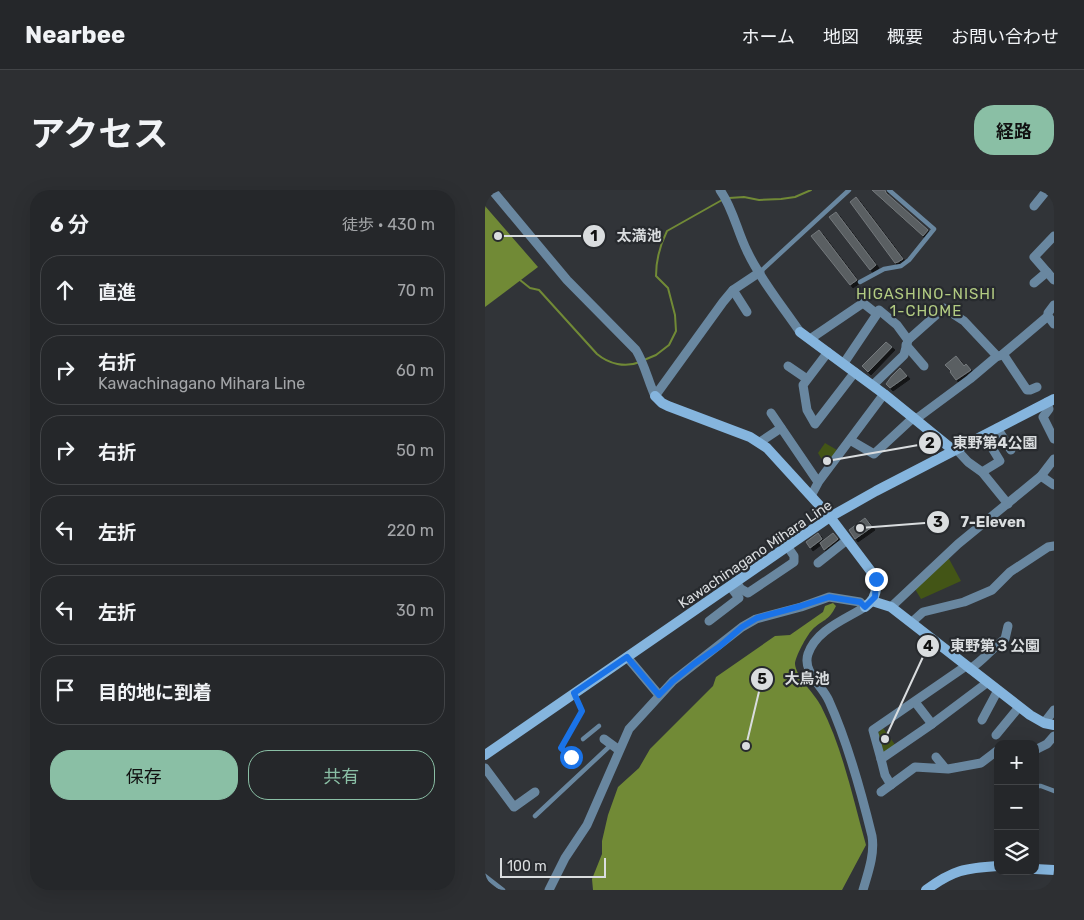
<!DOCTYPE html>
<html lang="ja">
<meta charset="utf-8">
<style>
body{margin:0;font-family:Rubik,"Noto Sans JP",sans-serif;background:#2d2f32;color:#f1f3f6}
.controls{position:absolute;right:15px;bottom:15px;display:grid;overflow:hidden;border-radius:10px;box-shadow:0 5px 20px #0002}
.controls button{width:45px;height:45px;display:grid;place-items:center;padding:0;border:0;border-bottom:1px solid #424447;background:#25272a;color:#f1f3f6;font:25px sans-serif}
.scale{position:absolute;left:15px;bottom:12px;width:106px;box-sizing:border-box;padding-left:5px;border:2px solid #dadddf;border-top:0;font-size:14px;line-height:18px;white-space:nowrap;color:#dadddf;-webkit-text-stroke:4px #272a2e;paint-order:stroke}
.stop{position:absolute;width:15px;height:15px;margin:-11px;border:4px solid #1a73e8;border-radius:50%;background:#fff}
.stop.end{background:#1a73e8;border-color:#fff;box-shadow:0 1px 5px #0008}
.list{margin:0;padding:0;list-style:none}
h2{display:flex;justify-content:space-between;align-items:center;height:65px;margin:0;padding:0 20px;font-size:21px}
h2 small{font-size:16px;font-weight:400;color:#a3a5a8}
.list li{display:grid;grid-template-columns:32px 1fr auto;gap:15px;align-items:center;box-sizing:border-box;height:70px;margin:0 10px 10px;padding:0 10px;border:1px solid #424447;border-radius:20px}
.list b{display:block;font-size:19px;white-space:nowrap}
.list p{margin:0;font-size:16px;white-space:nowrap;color:#a3a5a8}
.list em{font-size:16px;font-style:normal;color:#a3a5a8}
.actions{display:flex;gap:10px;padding:15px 20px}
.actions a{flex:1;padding:11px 0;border:1px solid #8abfa5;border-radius:20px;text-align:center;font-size:18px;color:#8abfa5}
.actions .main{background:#8abfa5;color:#111}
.icon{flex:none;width:28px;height:28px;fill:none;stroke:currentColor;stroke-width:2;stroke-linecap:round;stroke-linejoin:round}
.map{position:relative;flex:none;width:569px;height:700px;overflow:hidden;border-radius:20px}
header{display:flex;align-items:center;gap:30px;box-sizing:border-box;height:70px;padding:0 25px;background:#25272a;border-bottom:1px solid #424447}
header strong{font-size:24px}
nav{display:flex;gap:28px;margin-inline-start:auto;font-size:18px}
.intro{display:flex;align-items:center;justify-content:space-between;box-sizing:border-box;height:120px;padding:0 30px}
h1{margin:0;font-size:35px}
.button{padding:12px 22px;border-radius:20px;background:#8abfa5;color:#111;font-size:18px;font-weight:700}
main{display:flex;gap:30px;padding:0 30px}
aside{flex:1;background:#25272a;border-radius:20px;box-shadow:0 5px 20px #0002}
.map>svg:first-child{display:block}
</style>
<header>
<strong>Nearbee</strong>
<nav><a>ホーム</a><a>地図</a><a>概要</a><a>お問い合わせ</a></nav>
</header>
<div class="intro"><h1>アクセス</h1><a class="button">経路</a></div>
<main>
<aside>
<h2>6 分<small>徒歩 · 430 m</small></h2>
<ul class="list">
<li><svg class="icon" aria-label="ahead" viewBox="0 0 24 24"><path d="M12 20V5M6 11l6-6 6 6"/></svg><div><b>直進</b></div><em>70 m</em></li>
<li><svg class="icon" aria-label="right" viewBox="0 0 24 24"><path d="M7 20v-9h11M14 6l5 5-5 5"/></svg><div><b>右折</b><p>Kawachinagano Mihara Line</p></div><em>60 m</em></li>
<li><svg class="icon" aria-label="right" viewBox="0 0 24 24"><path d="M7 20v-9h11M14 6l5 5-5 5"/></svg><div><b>右折</b></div><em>50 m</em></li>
<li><svg class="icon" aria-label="left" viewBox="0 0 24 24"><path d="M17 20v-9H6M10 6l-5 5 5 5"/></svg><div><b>左折</b></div><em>220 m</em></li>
<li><svg class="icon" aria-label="left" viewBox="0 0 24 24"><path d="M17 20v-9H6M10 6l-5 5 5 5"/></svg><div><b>左折</b></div><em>30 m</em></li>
<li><svg class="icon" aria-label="arrive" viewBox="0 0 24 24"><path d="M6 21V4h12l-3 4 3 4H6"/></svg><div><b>目的地に到着</b></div></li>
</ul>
<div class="actions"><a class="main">保存</a><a>共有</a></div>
</aside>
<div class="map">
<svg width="569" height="700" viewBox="0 0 569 700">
<defs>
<filter id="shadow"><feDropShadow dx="3" dy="3" stdDeviation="0" flood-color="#0009"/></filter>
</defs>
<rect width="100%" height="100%" fill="#313438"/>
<g fill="#435516">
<path d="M340,253L352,260L343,280L333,263Z"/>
<path d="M463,367L476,391L436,409L430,399Z"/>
<path d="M398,538L411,556L401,563L398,562L393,543Z"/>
</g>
<g fill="#718a36">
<path d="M0,16L53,77L0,117Z"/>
<path d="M348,413L351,416C343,432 338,429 327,440C322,445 310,467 310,474C311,487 330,504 336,516C358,559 368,609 381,655L357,700H108L107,689L117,664V651L123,625L133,597L154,578L165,559L228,496L231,487L290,446L305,445L338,422L340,416Z"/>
</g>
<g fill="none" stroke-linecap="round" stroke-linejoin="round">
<g stroke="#718a36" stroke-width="2">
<path d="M244,8L259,7L274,10L296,9L310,7L326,0"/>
<path d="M35,90L45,98L54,100L112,164C124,174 140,178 155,172"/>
<path d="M159,170L171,165L184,155L191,141L190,125L183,98L171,86C171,71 175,55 182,41L237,10"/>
</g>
</g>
<g fill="#5a5e62" stroke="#74797c" filter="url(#shadow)">
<path d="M387,0H400L401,3L443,40L438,46Z"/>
<path d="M371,7L418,69L413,72L410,73L365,12Z"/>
<path d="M351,22L391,75L385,80L344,27Z"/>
<path d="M334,40L372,90L365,95L326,46Z"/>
<path d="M401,152L407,157L383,182L377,176Z"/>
<path d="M471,166L479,176L481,174L486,180L471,190L465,182L466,181L460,175Z"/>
<path d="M415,178L422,186L405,198L401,194L406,187Z"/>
<path d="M380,328L387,337L370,349L364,340Z"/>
<path d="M333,343L337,349L325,358L321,352Z"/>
<path d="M348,343L353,349L339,360L335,353Z"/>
</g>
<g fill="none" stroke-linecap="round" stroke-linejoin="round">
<g stroke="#6987a0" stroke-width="4.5">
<path d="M275,82L364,0"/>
<path d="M375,92L399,79L416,76L424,70L449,39L404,0"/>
<path d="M98,549L114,536"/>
<path d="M86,567L76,558L97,521L90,505"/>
<path d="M550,596H556L569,601"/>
<path d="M50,626L127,554"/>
<path d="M0,686L18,700"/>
</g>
<g stroke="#6987a0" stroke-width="9">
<path d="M7,0L82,90L151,160C160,175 163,191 170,206L238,112L248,100L275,82"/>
<path d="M235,0C248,18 252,41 262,61C275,89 298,117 315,142"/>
<path d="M549,16L562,0"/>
<path d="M569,46L549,67L569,90"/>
<path d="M549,93L562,82"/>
<path d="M248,100L262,122"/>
<path d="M569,115L563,123V126L569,134"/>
<path d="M325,149L378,113L392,124L359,173"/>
<path d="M423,150L459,118L479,131L512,166"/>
<path d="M421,155L439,176"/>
<path d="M343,162L318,195L322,220L330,234L370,182"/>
<path d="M303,176L322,189"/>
<path d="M388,195L419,165L423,150L412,135L394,120"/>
<path d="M552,197L545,200H542L518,164L563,126"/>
<path d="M562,212L564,219L558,227L569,249"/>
<path d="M286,223L333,292"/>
<path d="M431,229L485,189L511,167L517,165"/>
<path d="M512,238L526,260"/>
<path d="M365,250L389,264L429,227"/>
<path d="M275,252L296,238"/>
<path d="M471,259L483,272L497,282L523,314"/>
<path d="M497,282L515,271L499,245"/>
<path d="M556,286L569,295"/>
<path d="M326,306L334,291L399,204"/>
<path d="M333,373L362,350"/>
<path d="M251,392L256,399L263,403L309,372V366L302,356"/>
<path d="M406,417L473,354L556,286L569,269"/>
<path d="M224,431L254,408L245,396"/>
<path d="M427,432L438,422L479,412L507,400L525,382L563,357L569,356"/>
<path d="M142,467L174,505"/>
<path d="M481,476L388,540L396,569L447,534L503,492"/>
<path d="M485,479C499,470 507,458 520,449L523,436"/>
<path d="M430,512L447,534"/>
<path d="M497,530L513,500"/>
<path d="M559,533L569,520"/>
<path d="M511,545L534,517"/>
<path d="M119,549L134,560"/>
<path d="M550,560L562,554L569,546"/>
<path d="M451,567L460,578"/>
<path d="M396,569L400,585L406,595"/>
<path d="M0,578L29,617L50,602"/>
<path d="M396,602L430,577L463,579L496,573L513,560"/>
<path d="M64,700L80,668L102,635L144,539L188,491L257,437L271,429L316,417L344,407L375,412L380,417C359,430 331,440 323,464C317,482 338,496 344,511C363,553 376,601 387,646C390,664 383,683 378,700"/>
</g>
<g stroke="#85b5de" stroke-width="10">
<path d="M315,142L399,204L468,260"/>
<path d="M170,206L177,213L183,216L265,247L282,258L345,327L388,384C394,397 391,409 380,417"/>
<path d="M387,411L406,417L545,525L559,533L569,535"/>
<path d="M0,565L345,327L391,301L569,209"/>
<path d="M550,679L569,680"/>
<path d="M441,700C468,680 480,678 513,676"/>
</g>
</g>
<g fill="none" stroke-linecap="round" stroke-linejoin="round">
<path stroke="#1a73e8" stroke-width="6" d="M86,567L76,558L97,521L89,503L142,467L174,505L188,491L209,474L235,456L257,437L272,428L316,416L344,407L375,412L380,417L390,407L391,389"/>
</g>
<g text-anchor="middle" stroke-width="4.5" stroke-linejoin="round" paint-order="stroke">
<g font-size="14" fill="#dadddf" stroke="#272a2e">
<text transform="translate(270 364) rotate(-34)" y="5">Kawachinagano Mihara Line</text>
</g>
<g font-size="15" letter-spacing="1" fill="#b2cb82" stroke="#272a2e">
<text x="441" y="109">HIGASHINO-NISHI<tspan x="441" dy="17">1-CHOME</tspan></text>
</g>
</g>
<path fill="none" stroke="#dadddf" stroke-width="2" d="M13 46L109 46M342 271L445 253M375 338L453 332M400 549L443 456M261 556L277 489"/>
<g fill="#dadddf" stroke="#272a2e" stroke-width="2">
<circle cx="13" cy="46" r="5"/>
<circle cx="342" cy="271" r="5"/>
<circle cx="375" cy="338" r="5"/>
<circle cx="400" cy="549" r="5"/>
<circle cx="261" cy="556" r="5"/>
<circle cx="109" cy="46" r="12"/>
<circle cx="445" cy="253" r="12"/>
<circle cx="453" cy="332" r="12"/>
<circle cx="443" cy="456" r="12"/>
<circle cx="277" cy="489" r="12"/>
</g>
<g font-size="15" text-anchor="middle" font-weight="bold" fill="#111">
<text x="109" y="51">1</text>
<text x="445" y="258">2</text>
<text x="453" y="337">3</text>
<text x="443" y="461">4</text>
<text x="277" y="494">5</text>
</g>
<g font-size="15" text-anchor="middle" font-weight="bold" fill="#dadddf" stroke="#272a2e" stroke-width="4.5" stroke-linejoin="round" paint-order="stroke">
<text x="154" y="51">太満池</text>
<text x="510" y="258">東野第4公園</text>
<text x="508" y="337">7-Eleven</text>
<text x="510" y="461">東野第３公園</text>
<text x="322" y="494">大鳥池</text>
</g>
</svg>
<div class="controls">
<button>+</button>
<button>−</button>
<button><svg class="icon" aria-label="layers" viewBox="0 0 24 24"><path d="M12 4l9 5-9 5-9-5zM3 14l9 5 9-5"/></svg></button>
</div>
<div class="scale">100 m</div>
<div class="stop" style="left:86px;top:567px"></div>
<div class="stop end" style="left:391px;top:389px"></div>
</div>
</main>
